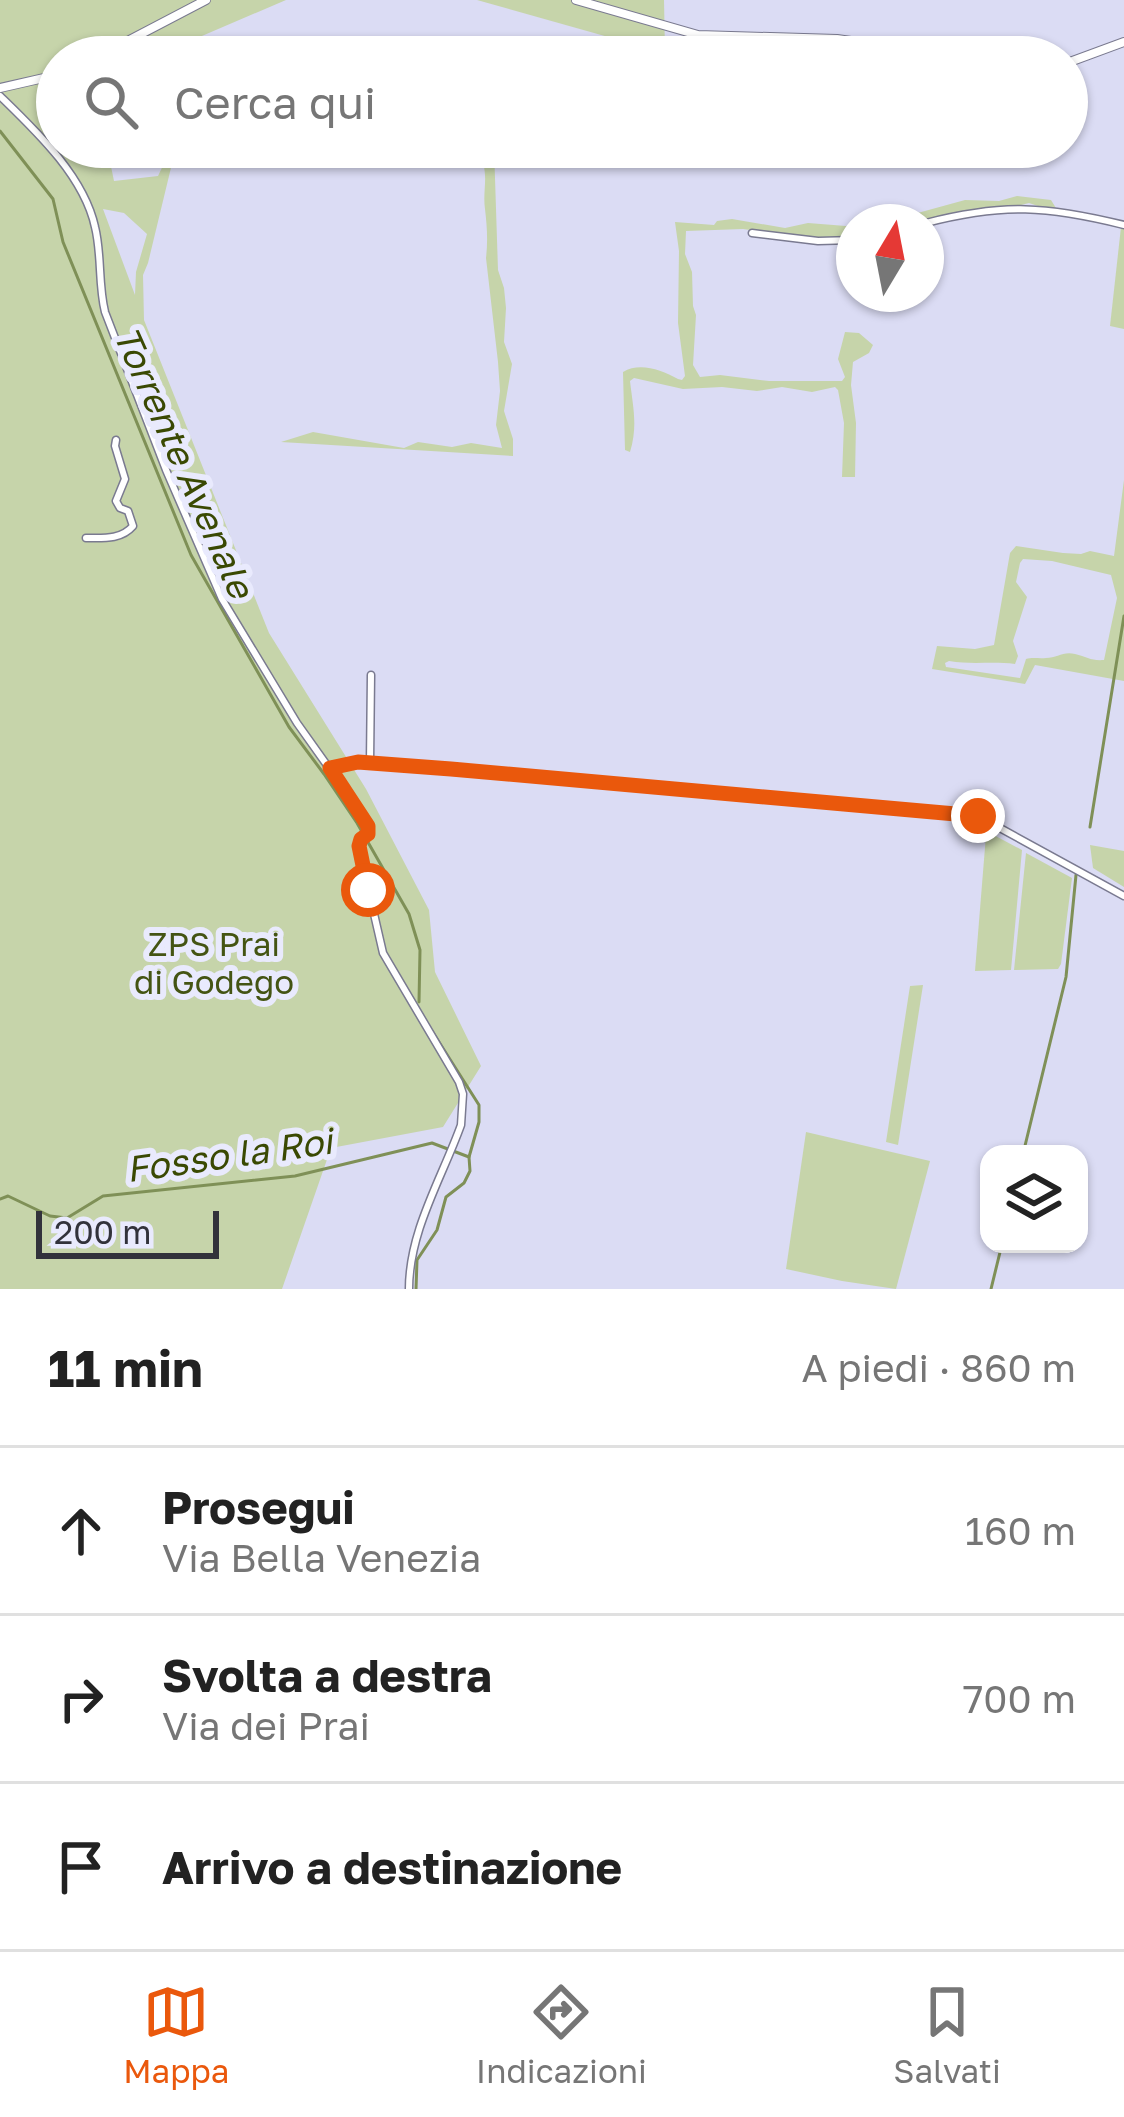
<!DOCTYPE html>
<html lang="it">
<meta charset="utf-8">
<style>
body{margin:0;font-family:"Golos Text",sans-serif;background:#f6f6f6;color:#222}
.controls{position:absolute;right:36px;bottom:36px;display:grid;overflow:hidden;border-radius:24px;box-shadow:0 3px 9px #0004}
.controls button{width:108px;height:108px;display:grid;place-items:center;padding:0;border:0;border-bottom:3px solid #e0e0e0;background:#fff;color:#222;font:60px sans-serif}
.compass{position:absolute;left:836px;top:204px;width:108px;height:108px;border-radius:50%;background:#fff;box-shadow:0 3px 9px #0004;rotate:10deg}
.scale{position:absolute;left:36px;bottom:30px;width:183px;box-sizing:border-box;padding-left:12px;border:6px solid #32323b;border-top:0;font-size:33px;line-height:42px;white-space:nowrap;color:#32323b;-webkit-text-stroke:9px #e9eafd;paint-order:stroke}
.stop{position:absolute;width:36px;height:36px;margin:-27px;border:9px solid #ea580c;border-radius:50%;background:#fff}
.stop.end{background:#ea580c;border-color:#fff;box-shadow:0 3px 12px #0008}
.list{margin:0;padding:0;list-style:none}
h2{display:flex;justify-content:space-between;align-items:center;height:156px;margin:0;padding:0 48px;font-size:51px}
h2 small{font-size:39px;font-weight:400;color:#767676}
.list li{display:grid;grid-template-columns:78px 1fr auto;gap:36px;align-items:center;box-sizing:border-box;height:168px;padding:0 48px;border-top:3px solid #e0e0e0}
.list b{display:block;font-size:45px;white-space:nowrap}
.list p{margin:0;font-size:39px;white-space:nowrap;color:#767676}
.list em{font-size:39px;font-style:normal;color:#767676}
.icon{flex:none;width:66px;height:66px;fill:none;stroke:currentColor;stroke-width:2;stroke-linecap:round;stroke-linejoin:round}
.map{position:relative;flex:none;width:1124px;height:1289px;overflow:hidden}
.search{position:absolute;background:#fff;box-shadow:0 3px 9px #0004;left:36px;right:36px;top:36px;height:132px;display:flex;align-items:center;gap:30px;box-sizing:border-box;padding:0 42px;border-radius:66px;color:#767676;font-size:45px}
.sheet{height:660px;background:#fff}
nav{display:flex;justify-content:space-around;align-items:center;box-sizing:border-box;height:168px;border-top:3px solid #e0e0e0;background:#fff;font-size:33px;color:#767676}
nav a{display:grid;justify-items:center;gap:6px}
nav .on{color:#ea580c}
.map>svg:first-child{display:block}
</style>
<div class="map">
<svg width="1124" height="1289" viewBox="0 0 1124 1289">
<rect width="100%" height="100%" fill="#dbdcf4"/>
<g fill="#c6d4aa" fill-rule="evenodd">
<path d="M0,0H286L153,57H57V147H107L114,181L158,176L167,157L168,147H176L148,263L143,275L144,320L269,633L366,789L429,910L435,972L481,1066L443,1127L331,1148L282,1289H0ZM103,209L124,213L147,234L136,272L135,295Z"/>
<path d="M477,0H664L665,53Z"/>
<path d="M342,147H494L498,270L504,288L506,308L504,342L512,364L504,411L513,439V456L281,442L313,432L404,448L418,442L452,447L471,443L502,448L496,425L500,391L498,362L486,258C488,241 487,226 485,209C482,188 491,171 477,151C432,144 387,157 342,147Z"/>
<path d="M1017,196L1051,200L1059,213L1029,203L1009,208L1000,206L991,210H967L917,222H860L900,213L914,214L965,200L999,201Z"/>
<path d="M732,219L785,228L808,223L846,226L854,224V261L849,259L841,243L743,229L686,231L685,254L692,272L693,306L696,315L693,365L700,377L720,375L769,381H842L845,377L838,359L845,332L859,333L873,345L869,353L853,362L851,385L856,423L855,477H842L844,423L838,390L835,387L812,392L782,387L757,391L722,387L683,389L634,378L630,381C633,407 638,426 630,452L625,450L623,372C640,362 661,370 678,379L682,380L685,376L678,323L679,251L675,222L714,225L717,221Z"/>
<path d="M1121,227H1124V329L1110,326Z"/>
<path d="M1124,480V681L1035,665L1025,684L932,669L937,646L975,649L994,645L1010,553L1016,546L1063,553L1081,554L1090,551L1114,556ZM1023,559L1052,561L1111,575L1117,598L1104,660C1091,661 1087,657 1075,654C1063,651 1057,658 1046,658C1039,659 1033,657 1026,659L1020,678L946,667L945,663L949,661C972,665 993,661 1015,664L1018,656L1013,641L1027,597L1016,582L1020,563Z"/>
<path d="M990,833L1022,850L1011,970L975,971L986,835Z"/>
<path d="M1090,845L1124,851V887L1093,868Z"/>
<path d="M1026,853L1072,878L1061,964L1058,969L1014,970Z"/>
<path d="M923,985L898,1145L886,1142L910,986Z"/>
<path d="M806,1132L930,1161L896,1289L842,1281L786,1269Z"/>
</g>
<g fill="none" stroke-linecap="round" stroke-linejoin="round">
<g stroke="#7f9057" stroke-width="3">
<path d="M0,131L53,199L63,242L191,555L289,727L324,774L357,823L409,914L420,950L419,1002"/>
<path d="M1090,827L1124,616"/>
<path d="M1023,1154L1066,977L1076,875"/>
<path d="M0,1199L8,1196L50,1216L67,1218L103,1196L295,1176L432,1143L469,1157"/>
<path d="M416,1289L417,1260L437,1230L446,1197L464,1183L470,1171L469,1157L479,1122V1105L432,1031"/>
<path d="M991,1289L1002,1244"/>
</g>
<defs>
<g id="street">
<path d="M0,96C36,131 84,176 95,227C102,255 98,284 105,312L166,470L222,599L297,723L366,820L369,831L361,839L360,853L383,953L459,1082L463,1094L461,1125C442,1178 409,1231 409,1289"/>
<path d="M926,223C1004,203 1047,206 1124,225"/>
<path d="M752,233L818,241L854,240"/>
<path d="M86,538C103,538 121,540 133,526L128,511L120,508L116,501L125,479L115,446L116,440"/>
<path d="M370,762L371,675"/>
<path d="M330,768L358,762L430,767L978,816L1124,896"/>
</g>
<g id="secondary">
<path d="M576,0L698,35L837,39L961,57"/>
<path d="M97,57L206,0"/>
<path d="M1067,63L1124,42"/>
<path d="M0,88L57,75"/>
</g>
</defs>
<use href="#street" stroke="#7a7a90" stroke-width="9"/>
<use href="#secondary" stroke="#7a7a90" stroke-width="10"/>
<use href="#street" stroke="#fff" stroke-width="6"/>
<use href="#secondary" stroke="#fff" stroke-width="8"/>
</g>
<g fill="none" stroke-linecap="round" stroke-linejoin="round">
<path stroke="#ea580c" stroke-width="15" d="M368,890L359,846L361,839L368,834V826L330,768L358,762L451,769L978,816"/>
</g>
<g text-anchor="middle" stroke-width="12" stroke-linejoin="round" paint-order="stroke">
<g font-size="33" fill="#445413" stroke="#e9eafd">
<text x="214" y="956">ZPS Prai<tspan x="214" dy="38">di Godego</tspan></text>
</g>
<g font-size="36" font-style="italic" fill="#3a4903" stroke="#e9eafd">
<text transform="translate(184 462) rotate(66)" y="13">Torrente Avenale</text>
<text transform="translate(229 1155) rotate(-8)" y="13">Fosso la Roi</text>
</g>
</g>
</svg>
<div class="controls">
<button><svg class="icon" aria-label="layers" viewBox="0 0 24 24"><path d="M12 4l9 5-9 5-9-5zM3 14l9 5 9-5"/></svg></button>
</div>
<svg class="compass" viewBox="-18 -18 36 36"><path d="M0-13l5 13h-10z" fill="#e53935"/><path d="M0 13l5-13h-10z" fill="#767676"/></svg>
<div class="scale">200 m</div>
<div class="stop" style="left:368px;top:890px"></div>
<div class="stop end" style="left:978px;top:816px"></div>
<div class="search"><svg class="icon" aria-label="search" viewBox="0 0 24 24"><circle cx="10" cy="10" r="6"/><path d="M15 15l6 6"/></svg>Cerca qui</div>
</div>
<section class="sheet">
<h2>11 min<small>A piedi · 860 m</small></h2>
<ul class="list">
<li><svg class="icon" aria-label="ahead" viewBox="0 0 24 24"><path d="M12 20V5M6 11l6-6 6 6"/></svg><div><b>Prosegui</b><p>Via Bella Venezia</p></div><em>160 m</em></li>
<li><svg class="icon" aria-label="right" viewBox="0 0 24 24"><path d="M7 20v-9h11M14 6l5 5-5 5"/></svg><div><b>Svolta a destra</b><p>Via dei Prai</p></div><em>700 m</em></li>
<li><svg class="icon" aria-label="arrive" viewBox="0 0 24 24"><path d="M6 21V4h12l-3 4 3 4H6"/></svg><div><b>Arrivo a destinazione</b></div></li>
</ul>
</section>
<nav>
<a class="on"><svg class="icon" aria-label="map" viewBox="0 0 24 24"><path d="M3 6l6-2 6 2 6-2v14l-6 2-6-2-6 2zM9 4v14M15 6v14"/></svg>Mappa</a>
<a><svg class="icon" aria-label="directions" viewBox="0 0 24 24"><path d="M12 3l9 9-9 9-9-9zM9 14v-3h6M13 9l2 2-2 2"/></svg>Indicazioni</a>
<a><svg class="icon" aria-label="saved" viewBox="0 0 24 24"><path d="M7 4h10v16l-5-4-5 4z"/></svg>Salvati</a>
</nav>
